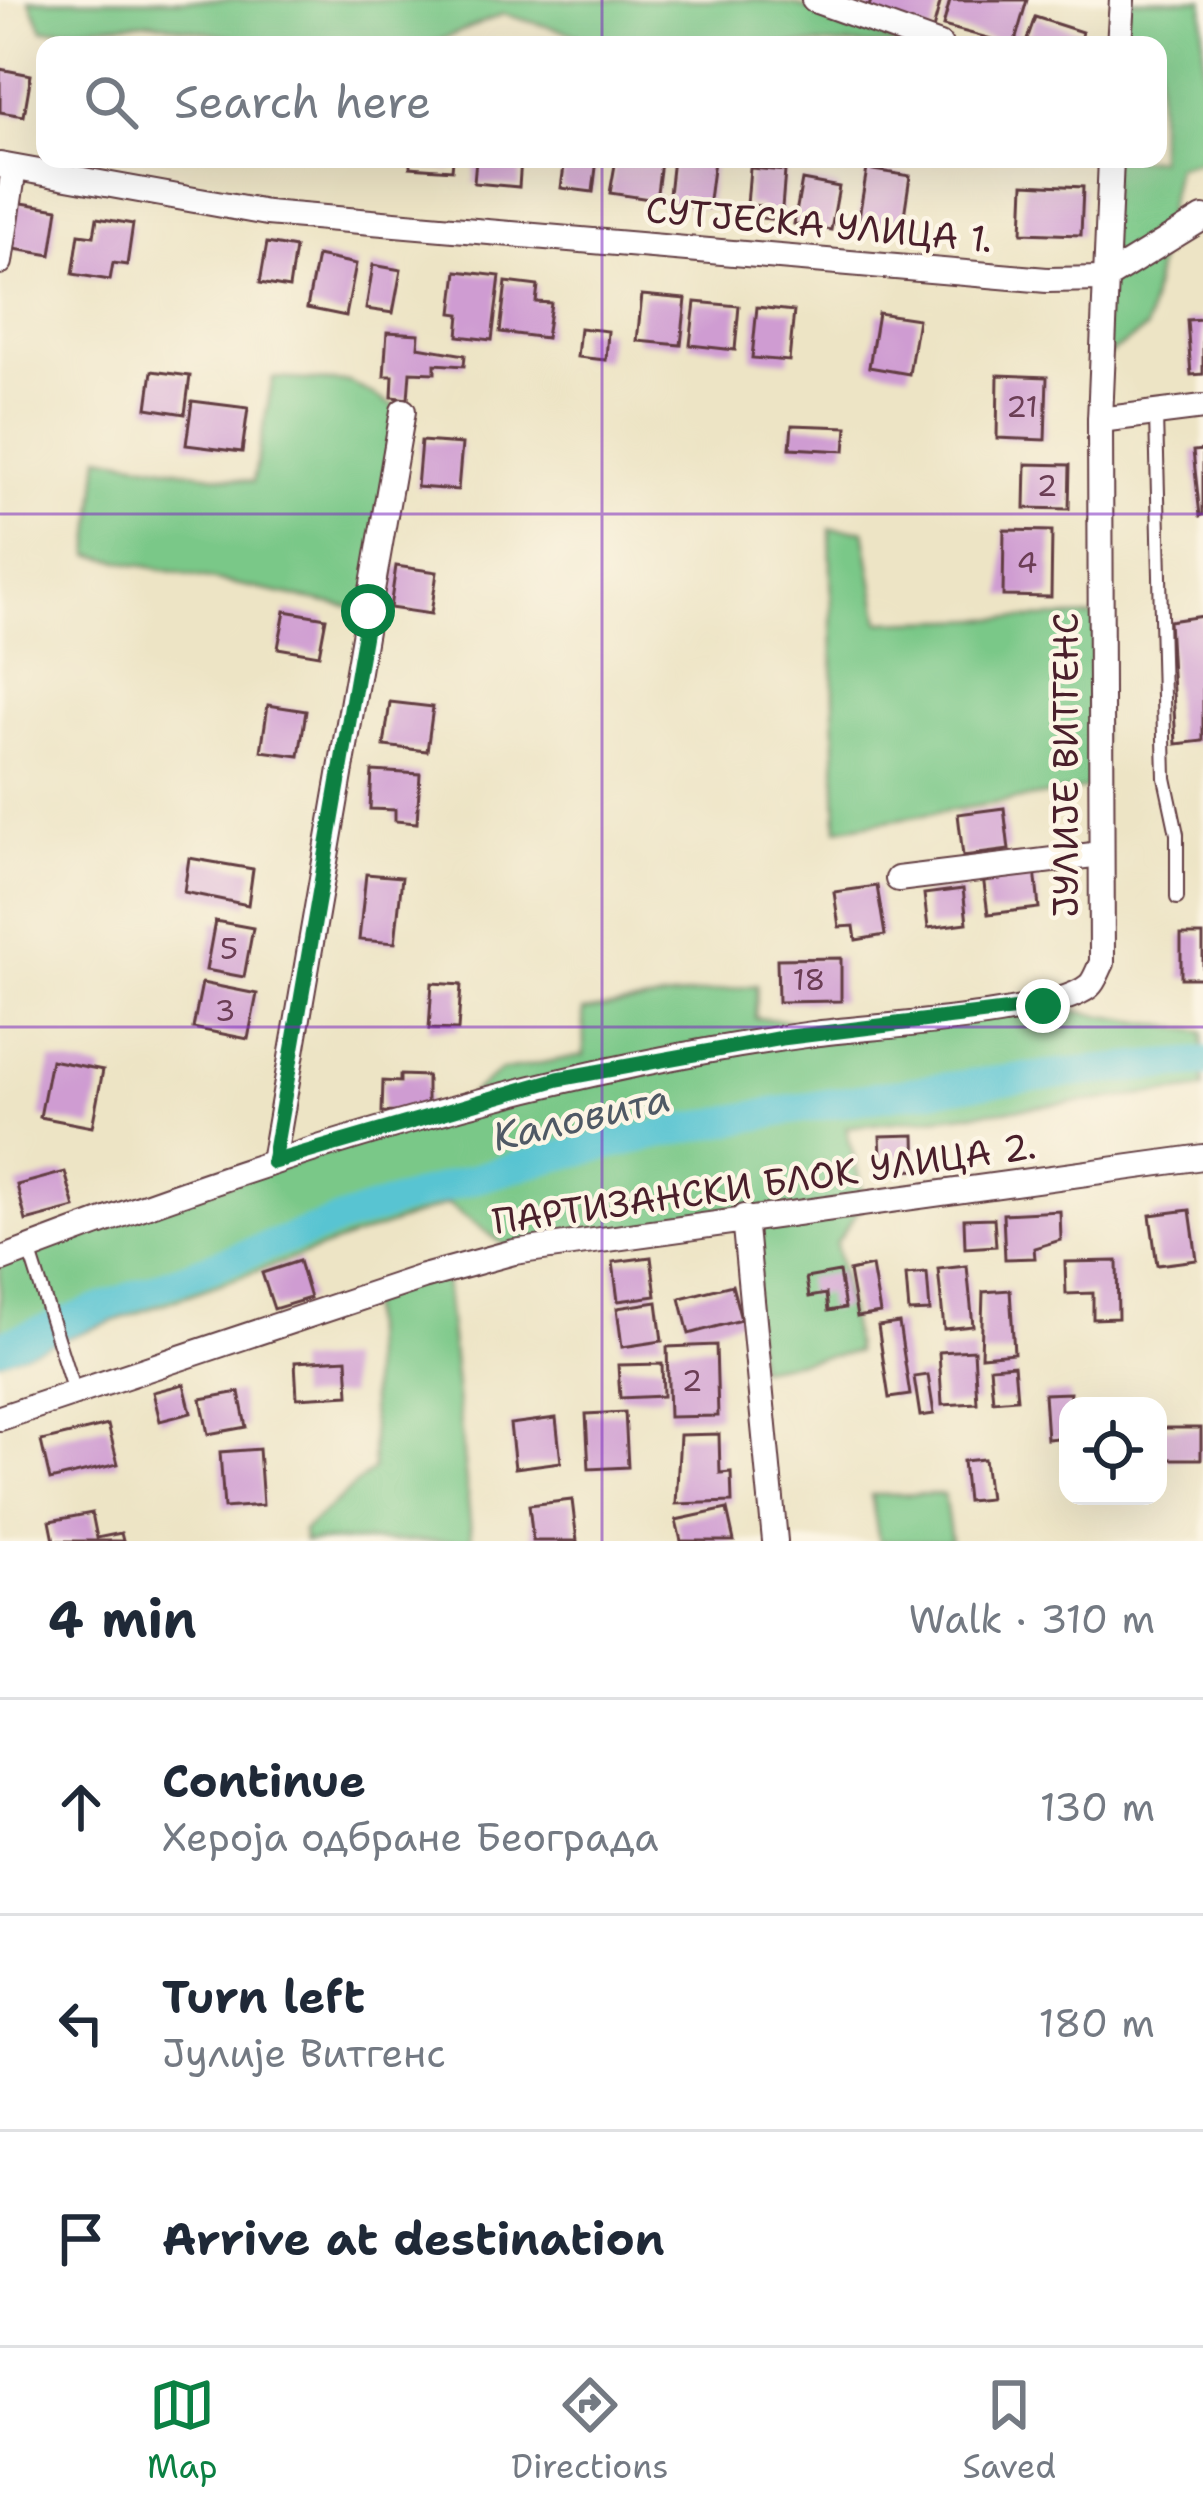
<!DOCTYPE html>
<meta charset="utf-8">
<style>
body{margin:0;font-family:"Shantell Sans",sans-serif;background:#f2f2f3;color:#1f2937}
.controls{position:absolute;right:36px;bottom:36px;display:grid;overflow:hidden;border-radius:24px;box-shadow:0 12px 48px #0002}
.controls button{width:108px;height:108px;display:grid;place-items:center;padding:0;border:0;border-bottom:3px solid #e0e1e3;background:#fff;color:#1f2937;font:60px sans-serif}
.stop{position:absolute;width:36px;height:36px;margin:-27px;border:9px solid #0b8043;border-radius:50%;background:#fff}
.stop.end{background:#0b8043;border-color:#fff;box-shadow:0 3px 12px #0008}
.list{margin:0;padding:0;list-style:none}
h2{display:flex;justify-content:space-between;align-items:center;height:156px;margin:0;padding:0 48px;font-size:51px}
h2 small{font-size:39px;font-weight:400;color:#747a83}
.list li{display:grid;grid-template-columns:78px 1fr auto;gap:36px;align-items:center;box-sizing:border-box;height:216px;padding:0 48px;border-top:3px solid #e0e1e3}
.list b{display:block;font-size:45px;white-space:nowrap}
.list p{margin:0;font-size:39px;white-space:nowrap;color:#747a83}
.list em{font-size:39px;font-style:normal;color:#747a83}
.icon{flex:none;width:66px;height:66px;fill:none;stroke:currentColor;stroke-width:2;stroke-linecap:round;stroke-linejoin:round}
.map{position:relative;flex:none;width:1203px;height:1541px;overflow:hidden}
.search{position:absolute;background:#fff;box-shadow:0 12px 48px #0002;left:36px;right:36px;top:36px;height:132px;display:flex;align-items:center;gap:30px;box-sizing:border-box;padding:0 42px;border-radius:24px;color:#747a83;font-size:45px}
.sheet{height:804px;background:#fff}
nav{display:flex;justify-content:space-around;align-items:center;box-sizing:border-box;height:168px;border-top:3px solid #e0e1e3;background:#fff;font-size:33px;color:#747a83}
nav a{display:grid;justify-items:center;gap:6px}
nav .on{color:#0b8043}
.map>svg:first-child{display:block}
</style>
<div class="map">
<svg width="1203" height="1541" viewBox="0 0 1203 1541">
<rect width="100%" height="100%" fill="#fcf5e5"/>
<filter id="ink" filterUnits="userSpaceOnUse"><feTurbulence type="fractalNoise" baseFrequency=".00833" numOctaves="2"/><feDisplacementMap in="SourceGraphic" scale="24" xChannelSelector="R" yChannelSelector="G"/><feConvolveMatrix kernelMatrix="1 2 1 2 8 2 1 2 1" color-interpolation-filters="sRGB"/></filter>
<filter id="wash" filterUnits="userSpaceOnUse"><feTurbulence type="fractalNoise" baseFrequency=".004" numOctaves="4" result="noise"/><feDisplacementMap in="SourceGraphic" scale="48" xChannelSelector="R" yChannelSelector="G"/><feGaussianBlur stdDeviation="2.7" result="paint"/><feColorMatrix in="noise" values="0 0 0 0 0 0 0 0 0 0 0 0 0 0 0 0 0 1.4 0 .05"/><feComposite in="paint" operator="in"/></filter>
<g filter="url(#wash)">
<rect width="100%" height="100%" fill="#ede4c5"/>
<g fill="#7ac888" stroke="#62745a" stroke-width="3">
<path d="M29,0H751L797,5L904,45H614L503,14L428,45H273L151,22L43,30Z"/>
<path d="M1122,0H1203V161L1176,166L1146,329L1102,359L1112,159H1158V45H1119Z"/>
<path d="M273,378L349,382L403,411L368,611L90,555L100,456L253,482Z"/>
<path d="M830,529L864,530L880,622L1101,616V786L837,829Z"/>
<path d="M757,985L755,1018L860,1027L1043,1006L1203,1032V1089L846,1127L865,1201L836,1243L856,1352L758,1368L743,1218L514,1252L448,1204L0,1361V1259L449,1111L500,1071L584,1055L583,1011Z"/>
<path d="M444,1271L472,1541H304L303,1531L373,1469L368,1295Z"/>
<path d="M944,1494L951,1541H879L871,1495Z"/>
</g>
<g fill="none" stroke-linecap="round" stroke-linejoin="round">
<path stroke="#58c4d2" stroke-width="30" d="M0,1346C197,1273 396,1191 602,1146C799,1103 1002,1076 1203,1062"/>
</g>
<g id="blocks">
<g fill="#cf9cd2">
<path d="M871,0H941L932,33L867,14Z"/>
<path d="M950,0H1027L1014,45L943,26Z"/>
<path d="M1035,17L1082,32L1079,45H1025Z"/>
<path d="M0,69L31,75L24,116L0,112Z"/>
<path d="M410,159H453L452,170L410,167Z"/>
<path d="M476,159H521L519,187L474,183Z"/>
<path d="M565,159H597L593,192L561,188Z"/>
<path d="M616,159L661,162L656,200L610,193Z"/>
<path d="M673,159L714,161L708,208L668,203Z"/>
<path d="M750,168L785,171L781,220L760,218L761,206L747,205Z"/>
<path d="M867,169L910,176L902,229L858,223Z"/>
<path d="M802,180L839,187L831,230L794,224Z"/>
<path d="M1024,184L1083,187L1081,235L1022,233Z"/>
<path d="M16,202L58,209L51,255L8,248Z"/>
<path d="M97,218L133,224L127,265L113,263L110,280L73,274L79,234L94,236Z"/>
<path d="M267,243L295,248L289,288L260,283Z"/>
<path d="M317,256L356,264L346,316L307,308Z"/>
<path d="M373,265L401,270L393,313L366,309Z"/>
<path d="M457,271L500,276L492,340L458,336L460,314L452,313Z"/>
<path d="M506,282L538,286L536,302L551,303L546,338L500,332Z"/>
<path d="M642,295L686,299L681,345L637,341Z"/>
<path d="M695,302L739,306L735,350L690,345Z"/>
<path d="M757,307L794,311L789,361L752,358Z"/>
<path d="M878,313L918,319L909,374L869,367Z"/>
<path d="M1203,319V374L1191,375L1187,320Z"/>
<path d="M580,328L608,331L606,360L577,357Z"/>
<path d="M387,332L419,334L418,347L465,355L464,366L435,364V373L410,372L408,399L392,397L393,376H384Z"/>
<path d="M152,371L190,376L185,414L147,408Z"/>
<path d="M998,375L1047,377L1045,440L997,438Z"/>
<path d="M192,401L248,408L242,452L186,445Z"/>
<path d="M792,425L847,427L845,451L790,448Z"/>
<path d="M421,441L462,444L458,490L417,487Z"/>
<path d="M1203,450V515L1200,516L1193,451Z"/>
<path d="M1026,464L1070,465L1069,509L1025,508Z"/>
<path d="M1004,530L1052,531L1051,597L1003,596Z"/>
<path d="M396,566L437,572L431,614L390,608Z"/>
<path d="M285,611L326,618L319,655L278,648Z"/>
<path d="M1203,616V741L1176,744L1169,621Z"/>
<path d="M390,702L433,707L427,751L384,746Z"/>
<path d="M268,705L306,711L299,756L261,751Z"/>
<path d="M372,771L420,774L417,823L395,821V810L370,809Z"/>
<path d="M1004,808L1009,850L963,856L958,814Z"/>
<path d="M189,858L253,869L248,905L184,892Z"/>
<path d="M1035,869L1039,908L988,914L983,876Z"/>
<path d="M366,874L402,877L395,943L359,940Z"/>
<path d="M877,886L885,935L856,940L854,926L839,927L834,892Z"/>
<path d="M963,889L967,923L928,928L924,894Z"/>
<path d="M215,921L253,928L244,977L206,970Z"/>
<rect x="1181" y="935" width="22" height="43"/>
<path d="M841,958V1001L778,1002L777,959Z"/>
<path d="M202,983L257,994L248,1039L193,1028Z"/>
<path d="M432,983L461,985L458,1030L429,1029Z"/>
<path d="M51,1060L103,1070L92,1127L40,1117Z"/>
<path d="M400,1075L427,1076V1113L382,1112L383,1081L400,1082Z"/>
<path d="M915,1135L916,1170L882,1172L880,1136Z"/>
<path d="M65,1172L75,1208L26,1221L17,1185Z"/>
<path d="M1190,1210L1197,1260L1157,1265L1150,1215Z"/>
<path d="M1060,1211L1061,1240L1034,1248L1035,1258L1005,1259L1003,1214Z"/>
<path d="M994,1218L996,1246L965,1248L964,1219Z"/>
<path d="M651,1257L656,1296L618,1301L613,1262Z"/>
<path d="M299,1261L310,1298L274,1309L262,1273Z"/>
<path d="M1117,1261L1118,1318L1093,1319V1293L1066,1294L1065,1262Z"/>
<path d="M872,1266L880,1313L857,1317L849,1271Z"/>
<path d="M967,1266L973,1326L944,1329L938,1269Z"/>
<path d="M839,1272L845,1308L828,1311L826,1294L809,1297L806,1278Z"/>
<path d="M927,1273L930,1311L909,1312L906,1275Z"/>
<path d="M732,1285L741,1320L689,1334L680,1298Z"/>
<path d="M1010,1290L1014,1353L981,1356L983,1292Z"/>
<path d="M657,1302L662,1341L622,1347L617,1308Z"/>
<path d="M899,1323L910,1395L889,1398L878,1326Z"/>
<path d="M716,1345L718,1416L669,1417L667,1347Z"/>
<path d="M974,1350L977,1403L942,1405L939,1352Z"/>
<path d="M347,1359L349,1395L297,1398L295,1362Z"/>
<path d="M662,1364L663,1396L620,1398L618,1365Z"/>
<path d="M1014,1365L1017,1399L993,1401L990,1367Z"/>
<path d="M928,1375L934,1414L920,1416L914,1377Z"/>
<path d="M184,1384L191,1413L160,1421L153,1392Z"/>
<path d="M239,1392L246,1427L208,1434L201,1399Z"/>
<path d="M1070,1393L1068,1437L1047,1439L1044,1394Z"/>
<path d="M625,1412L628,1467L589,1469L586,1414Z"/>
<path d="M556,1418L561,1462L515,1468L510,1424Z"/>
<path d="M108,1425L118,1464L50,1480L41,1441Z"/>
<rect x="1158" y="1428" width="43" height="31"/>
<path d="M719,1434L720,1473L731,1472L732,1502L676,1504L680,1435Z"/>
<path d="M259,1449L263,1505L224,1508L220,1452Z"/>
<path d="M984,1459L989,1499L967,1501L963,1461Z"/>
<path d="M572,1500L577,1541H533L529,1505Z"/>
<path d="M727,1509L734,1541H681L676,1520Z"/>
<path d="M92,1513L97,1538L121,1533L123,1541H54L50,1521Z"/>
</g>
</g>
</g>
<g filter="url(#ink)">
<use href="#blocks" fill-opacity="0" stroke="#623d42" stroke-width="3"/>
<g fill="none" stroke-linecap="round" stroke-linejoin="round">
<defs>
<g id="service">
<path d="M1156,415L1165,778L1177,834V898"/>
<path d="M29,1249L74,1392"/>
</g>
<g id="minor">
<path d="M814,0L940,45"/>
<path d="M1119,45L1122,0"/>
<path d="M0,165L267,213L1047,280L1104,279"/>
<path d="M0,262L14,168"/>
<path d="M1104,279L1203,218"/>
<path d="M1100,420L1203,407"/>
<path d="M898,879L1101,854"/>
<path d="M273,1162L403,411"/>
<path d="M744,1217L775,1541"/>
<path d="M0,1260C262,1159 534,1072 813,1034C869,1026 1052,1017 1089,986C1095,981 1098,970 1102,963L1100,420L1111,159"/>
<path d="M0,1418L423,1277L514,1252L1203,1157"/>
</g>
</defs>
<use href="#service" stroke="#623d42" stroke-width="16"/>
<use href="#minor" stroke="#623d42" stroke-width="28"/>
<use href="#service" stroke="#fff" stroke-width="12"/>
<use href="#minor" stroke="#fff" stroke-width="24"/>
</g>
</g>
<g fill="none" stroke-linecap="round" stroke-linejoin="round" filter="url(#ink)">
<path stroke="#0b8043" stroke-width="15" d="M368,611L273,1162L558,1079L782,1038L1043,1006"/>
</g>
<path fill="none" stroke="#7b2cbf" stroke-width="3" stroke-opacity="0.55" d="M602,0V45M602,159V1541M0,514H1203M0,1027H1203"/>
<g text-anchor="middle" stroke-width="9" stroke-linejoin="round" paint-order="stroke">
<g font-size="30" fill="#6b3e55">
<text x="1022" y="417">21</text>
<text x="1047" y="496">2</text>
<text x="1027" y="573">4</text>
<text x="229" y="959">5</text>
<text x="809" y="990">18</text>
<text x="225" y="1021">3</text>
<text x="692" y="1391">2</text>
</g>
<g font-size="36" fill="#4a1f2b" stroke="#fcf5e5">
<text transform="translate(819 224) rotate(5)" y="13">СУТЈЕСКА УЛИЦА 1.</text>
<text transform="translate(1065 765) rotate(-90)" y="13">ЈУЛИЈЕ ВИТГЕНС</text>
<text transform="translate(764 1183) rotate(-8)" y="13">ПАРТИЗАНСКИ БЛОК УЛИЦА 2.</text>
</g>
<g font-size="39" font-style="italic" fill="#4f5965" stroke="#fcf5e5">
<text transform="translate(581 1117) rotate(-13)" y="14">Каловита</text>
</g>
</g>
</svg>
<div class="controls">
<button><svg class="icon" aria-label="locate" viewBox="0 0 24 24"><circle cx="12" cy="12" r="6"/><path d="M12 2v4M12 18v4M2 12h4M18 12h4"/></svg></button>
</div>
<div class="stop" style="left:368px;top:611px"></div>
<div class="stop end" style="left:1043px;top:1006px"></div>
<div class="search"><svg class="icon" aria-label="search" viewBox="0 0 24 24"><circle cx="10" cy="10" r="6"/><path d="M15 15l6 6"/></svg>Search here</div>
</div>
<section class="sheet">
<h2>4 min<small>Walk · 310 m</small></h2>
<ul class="list">
<li><svg class="icon" aria-label="ahead" viewBox="0 0 24 24"><path d="M12 20V5M6 11l6-6 6 6"/></svg><div><b>Continue</b><p>Хероја одбране Београда</p></div><em>130 m</em></li>
<li><svg class="icon" aria-label="left" viewBox="0 0 24 24"><path d="M17 20v-9H6M10 6l-5 5 5 5"/></svg><div><b>Turn left</b><p>Јулије Витгенс</p></div><em>180 m</em></li>
<li><svg class="icon" aria-label="arrive" viewBox="0 0 24 24"><path d="M6 21V4h12l-3 4 3 4H6"/></svg><div><b>Arrive at destination</b></div></li>
</ul>
</section>
<nav>
<a class="on"><svg class="icon" aria-label="map" viewBox="0 0 24 24"><path d="M3 6l6-2 6 2 6-2v14l-6 2-6-2-6 2zM9 4v14M15 6v14"/></svg>Map</a>
<a><svg class="icon" aria-label="directions" viewBox="0 0 24 24"><path d="M12 3l9 9-9 9-9-9zM9 14v-3h6M13 9l2 2-2 2"/></svg>Directions</a>
<a><svg class="icon" aria-label="saved" viewBox="0 0 24 24"><path d="M7 4h10v16l-5-4-5 4z"/></svg>Saved</a>
</nav>
